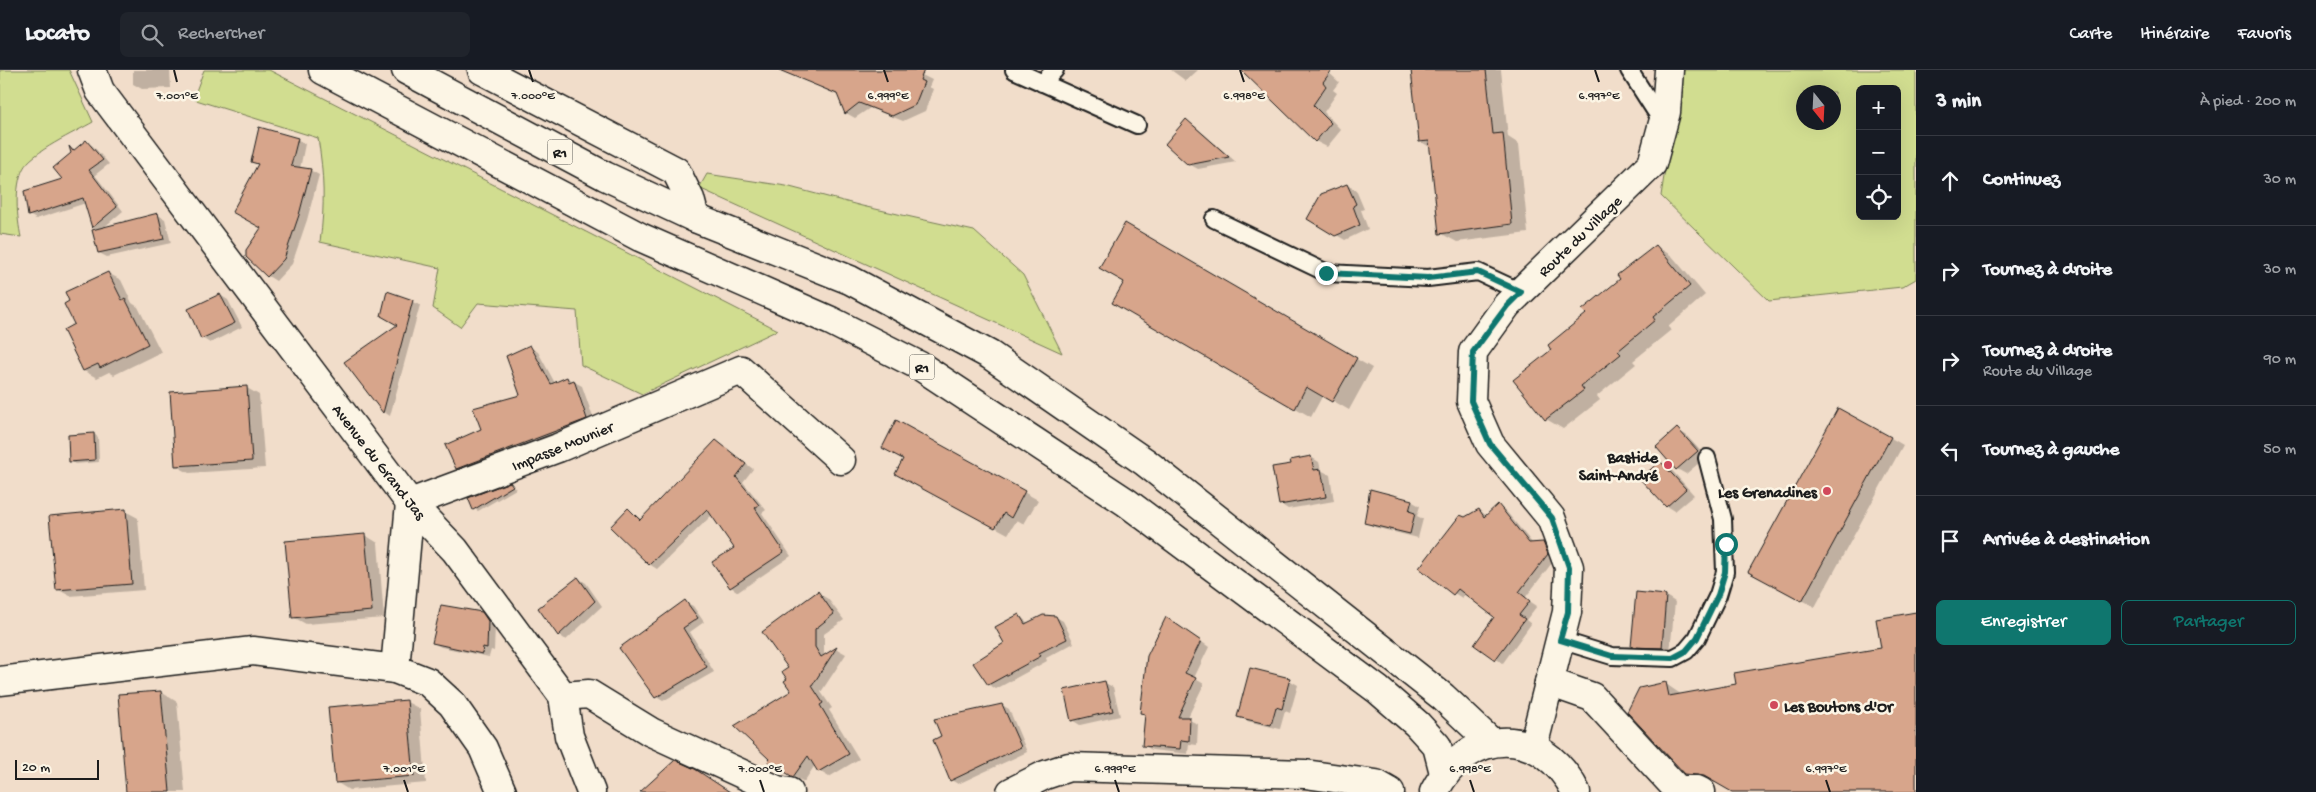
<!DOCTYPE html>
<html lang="fr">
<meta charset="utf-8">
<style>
body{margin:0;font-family:"Gochi Hand",sans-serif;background:#20242c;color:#f1f3f6}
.controls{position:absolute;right:15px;top:15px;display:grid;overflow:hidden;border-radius:8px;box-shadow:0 5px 20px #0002}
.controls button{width:45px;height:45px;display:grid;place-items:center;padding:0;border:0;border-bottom:1px solid #363941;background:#171b24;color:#f1f3f6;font:25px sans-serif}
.compass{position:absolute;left:1796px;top:15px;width:45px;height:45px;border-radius:50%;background:#171b24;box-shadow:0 5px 20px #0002;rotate:162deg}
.scale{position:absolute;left:15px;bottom:12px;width:84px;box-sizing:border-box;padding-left:5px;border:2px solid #1c1c1c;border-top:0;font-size:14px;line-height:18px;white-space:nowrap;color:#1c1c1c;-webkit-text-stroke:4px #fcf5e5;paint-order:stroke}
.stop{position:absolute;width:15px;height:15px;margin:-11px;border:4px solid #0f766e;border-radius:50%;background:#fff}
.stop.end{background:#0f766e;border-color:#fff;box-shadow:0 1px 5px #0008}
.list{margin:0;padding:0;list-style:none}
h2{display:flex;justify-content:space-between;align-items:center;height:65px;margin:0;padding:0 20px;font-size:21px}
h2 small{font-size:16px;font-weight:400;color:#9ea1a6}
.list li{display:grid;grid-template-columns:32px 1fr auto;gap:15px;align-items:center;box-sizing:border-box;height:90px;padding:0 20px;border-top:1px solid #363941}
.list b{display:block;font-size:19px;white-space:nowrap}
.list p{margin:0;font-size:16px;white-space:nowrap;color:#9ea1a6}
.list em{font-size:16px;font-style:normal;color:#9ea1a6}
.actions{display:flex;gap:10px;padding:15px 20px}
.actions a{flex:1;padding:11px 0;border:1px solid #0f766e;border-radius:8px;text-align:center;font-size:18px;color:#0f766e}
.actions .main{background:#0f766e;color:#fff}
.icon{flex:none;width:28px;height:28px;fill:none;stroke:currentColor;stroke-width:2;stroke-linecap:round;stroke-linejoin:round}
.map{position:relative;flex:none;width:1916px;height:722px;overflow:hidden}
header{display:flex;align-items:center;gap:30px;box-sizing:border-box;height:70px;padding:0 25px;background:#171b24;border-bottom:1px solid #363941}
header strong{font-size:24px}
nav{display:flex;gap:28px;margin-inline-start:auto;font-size:18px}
.search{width:350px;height:45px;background:#20242c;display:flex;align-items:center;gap:12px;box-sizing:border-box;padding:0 18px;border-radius:8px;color:#9ea1a6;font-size:19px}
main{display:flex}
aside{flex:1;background:#171b24}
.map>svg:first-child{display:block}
</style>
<header>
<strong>Locato</strong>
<div class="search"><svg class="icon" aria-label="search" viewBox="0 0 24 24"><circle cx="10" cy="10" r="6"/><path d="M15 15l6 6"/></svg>Rechercher</div>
<nav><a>Carte</a><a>Itinéraire</a><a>Favoris</a></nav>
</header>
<main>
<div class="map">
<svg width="1916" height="722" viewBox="0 0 1916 722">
<rect width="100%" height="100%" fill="#f1ddca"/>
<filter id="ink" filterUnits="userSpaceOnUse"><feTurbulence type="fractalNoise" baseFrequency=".02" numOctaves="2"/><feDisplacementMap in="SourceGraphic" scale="10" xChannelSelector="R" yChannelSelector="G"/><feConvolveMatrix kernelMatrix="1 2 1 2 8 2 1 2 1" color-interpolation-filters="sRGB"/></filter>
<g filter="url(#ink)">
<g fill="#d1dd90" stroke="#767c56" fill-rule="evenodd">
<path d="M0,0H69L93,52C76,62 31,82 23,99C14,118 17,148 21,167L0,164Z"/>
<path d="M204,0H269L778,260L642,324L581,295L577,241L478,233L460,257L433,238L440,198L320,172C325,136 324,104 318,68L193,29Z"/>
<path d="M1680,0H1916V209L1902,217L1769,231L1661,126ZM1860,19H1897V146H1860ZM1804,22H1834V52H1804Z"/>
<path d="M707,104L786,116L862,136L974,161L1023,205L1062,283L699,118Z"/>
</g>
<g fill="#0003">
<path d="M133,0H170L171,18L142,19L133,14Z"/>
<path d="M803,0H912L932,10L929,17L933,19L925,41L903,51L870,38L855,48L846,43L839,26L807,11Z"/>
<path d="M1171,0H1198L1186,11Z"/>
<path d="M1258,0H1326L1339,12L1333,20L1337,23L1324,42L1341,60L1327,77L1315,71Z"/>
<path d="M1413,0H1501L1508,67L1519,74L1528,163L1457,172L1440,163L1431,78L1420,71Z"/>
<path d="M1187,51L1195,56L1236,92L1198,99L1189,94Z"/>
<path d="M297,69L305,74L300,99L310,100L319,105L307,150L292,194L276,211L268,206L258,95L253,92Z"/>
<path d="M86,72L93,76L109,94L95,105L123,141L103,158L158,145L165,149L171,173L107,187L99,183L97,160L93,157L86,133L36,149L29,145L64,109L72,83L71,78L76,81Z"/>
<path d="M1347,115L1356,120L1364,139L1361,140L1368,159L1345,170L1309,149Z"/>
<path d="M1125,155L1372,298L1349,340L1323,325L1311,347L1114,233L1126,212Z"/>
<path d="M1656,176L1672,186L1705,225L1668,257L1671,260L1633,291L1636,294L1597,326L1600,330L1563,359L1546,349L1515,310L1553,280Z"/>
<path d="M108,203L121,210L132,233L138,237L161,282L114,305L109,302L97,308L84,301L65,260L75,255L71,232Z"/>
<path d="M388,222L420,235L390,346L384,342L346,292L399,255Z"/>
<path d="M220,225L228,230L242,257L210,273L202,268Z"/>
<path d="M530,277L538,282L555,313L567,308L582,316L595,353L465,403L457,398L483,360L522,326Z"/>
<path d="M247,318L259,325L265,398L189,403L176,396Z"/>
<path d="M897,352L1038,430L1024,454L1017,450L1008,464L909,411Z"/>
<path d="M1677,360L1686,365L1706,387L1686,404L1677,399Z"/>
<path d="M94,364L98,367L99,392L75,394L70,391Z"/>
<path d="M1891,368L1903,375L1815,537L1763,509Z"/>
<path d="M716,371L753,399L743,412L766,440L762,443L791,486L738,522L731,517L736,478L712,445L657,499L649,494L629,440L642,450Z"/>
<path d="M1311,387L1319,392L1321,400L1330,405L1334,431L1288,439L1280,434L1292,395Z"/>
<path d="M1660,392L1669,397L1694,425L1675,441L1667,436Z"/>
<path d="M510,414L516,419L478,441L474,439Z"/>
<path d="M1411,431L1420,436L1417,446L1423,449L1418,468L1374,457L1365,452Z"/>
<path d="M1498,436L1505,440L1533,474H1543L1551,478L1555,489L1525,528L1537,536L1526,550L1531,554L1503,593L1496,589V547L1465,523L1462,528L1454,523L1465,449L1479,440L1487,446Z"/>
<path d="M125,441L138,448L144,520L70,526L57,519Z"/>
<path d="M365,465L378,473L384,548L306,554L293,547Z"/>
<path d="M578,508L586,513L602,536L566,570L559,565Z"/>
<path d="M818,523L828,529L844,550L824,564V584L826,586L837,579L846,584L821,622L832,638L829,640L859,689L829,707L819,701L815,695L804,712L769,692L792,621L789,610V598Z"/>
<path d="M1666,526L1675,532L1670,582L1641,581L1632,576Z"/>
<path d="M685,532L693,536L704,552L690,562L714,602L663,631L656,627Z"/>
<path d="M1916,543V722H1733L1716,713H1702L1686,703L1666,614L1682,625L1737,615L1882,579Z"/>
<path d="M481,544L489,548L495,557L494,581L491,580L489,587L441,577L433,573Z"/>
<path d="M1019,545L1029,554L1056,547L1063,551L1074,573L1046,588L1047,591L996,619L988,614Z"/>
<path d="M1175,553L1209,577L1194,608L1204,614L1187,649L1198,654L1197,675L1189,674L1188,684L1152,680L1143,675L1146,645L1141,642Z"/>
<path d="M1289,610L1298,615L1290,643L1285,641L1280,659L1247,651L1239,646Z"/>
<path d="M1105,613L1113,617L1120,646L1080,655L1072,650Z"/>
<path d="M161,622L177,632L185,722H127Z"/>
<path d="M407,632L420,639L426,713L349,720L336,712Z"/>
<path d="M1002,635L1009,639L1027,682L958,714L951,710Z"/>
</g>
<g fill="#d7a58b" stroke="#1c1c1c">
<path d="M779,0H924L920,10L924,12L915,35L892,46L859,33L845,44L837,24Z"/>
<path d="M1241,0H1332L1323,12L1326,16L1313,35L1331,53L1315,72Z"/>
<path d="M1411,0H1486L1493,64L1503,63L1512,154L1439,164L1429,71L1419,72Z"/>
<path d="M1186,49L1229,87L1188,95L1165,74Z"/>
<path d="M259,57L298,68L291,96L311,99L299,145L284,189L267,207L246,187V180L261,158L232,142L258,94L251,92Z"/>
<path d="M86,70L103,90L89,100L117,137L92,158L83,128L28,146L24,121L62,109L53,98L71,83L69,76L73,81Z"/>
<path d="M1347,114L1356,134L1353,136L1360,155L1335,166L1307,149L1321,124Z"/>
<path d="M158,143L164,169L98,183L92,160Z"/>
<path d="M1125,153L1357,288L1332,332L1306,317L1295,339L1112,233L1124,212L1099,198Z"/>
<path d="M1656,175L1690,216L1653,247L1655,250L1618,281L1621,284L1581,316L1584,320L1545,350L1513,310L1551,280L1548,275L1586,244L1582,240L1620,209L1617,205Z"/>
<path d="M108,202L122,230L125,228L148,274L100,298L98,294L83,301L63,260L74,254L64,234L69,231L65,222Z"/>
<path d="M387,221L413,230L383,343L344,292L397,255L381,246Z"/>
<path d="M220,224L235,253L201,269L188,239Z"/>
<path d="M530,275L551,314L567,307L569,312L574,310L587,349L456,399L445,375L481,359L473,338L520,325L506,286Z"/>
<path d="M247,316L252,391L175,396L170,322Z"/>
<path d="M1838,338L1891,367L1802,531L1748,502Z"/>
<path d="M896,350L1025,421L1011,448L1004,443L995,458L895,404L903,389L882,378Z"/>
<path d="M1677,358L1698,381L1676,400L1656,377Z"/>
<path d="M94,363L95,390L69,392L68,365Z"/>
<path d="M716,370L746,394L736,407L759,435L755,438L784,482L730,518L712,492L734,478L707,439L649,495L610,457L628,438L640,450Z"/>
<path d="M1311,386L1314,400L1321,399L1326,427L1279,435L1272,397L1291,394L1290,390Z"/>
<path d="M1660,391L1686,419L1666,437L1640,409Z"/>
<path d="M510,412L513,416L473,440L468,428Z"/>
<path d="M1370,419L1412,430L1409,441L1415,443L1410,464L1364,453Z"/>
<path d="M1498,434L1529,473L1543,472L1548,484L1519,522L1530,531L1519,545L1525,549L1495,590L1474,575L1494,547L1458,519L1453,525L1419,498L1460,445L1465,447L1479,439L1484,447Z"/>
<path d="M126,439L132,514L56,520L49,446Z"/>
<path d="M365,464L372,541L292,548L285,471Z"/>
<path d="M578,507L595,531L558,566L538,538Z"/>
<path d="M818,521L834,544L815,559V577L821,587L837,577L812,616L823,633L820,635L849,684L818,702L808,686L793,707L768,692L769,689L734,656L791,621L784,611L787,609L782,602L788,598L762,562Z"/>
<path d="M1636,522L1666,525L1662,578L1631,577Z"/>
<path d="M685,530L698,548L683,558L707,597L655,628L619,578Z"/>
<path d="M441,535L482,542L488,551L487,578L483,577L482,584L432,573Z"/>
<path d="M1916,542V722H1732L1704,706L1685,704L1627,642L1639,618L1666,612L1669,626L1736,614L1734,603L1881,578L1876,549Z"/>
<path d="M1019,544L1025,554L1043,545L1056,546L1067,569L1039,583L1041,586L988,615L973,593L1004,573L995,557Z"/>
<path d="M1166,547L1201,571L1185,603L1196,608L1178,647H1190L1189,671L1181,670L1180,679L1142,676L1145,644L1140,643L1147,586Z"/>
<path d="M1250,598L1290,608L1282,639L1276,637L1271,655L1237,647Z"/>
<path d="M1105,611L1113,641L1071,651L1064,620Z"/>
<path d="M161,621L170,722H126L118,624Z"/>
<path d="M407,630L414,706L335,713L328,637Z"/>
<path d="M1002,634L1021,677L950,711L933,670L941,666L934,649Z"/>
<path d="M675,690L695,699L730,722H640Z"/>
</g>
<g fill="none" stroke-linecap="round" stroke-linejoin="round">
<defs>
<g id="service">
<path d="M1014,0L1137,55"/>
<path d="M1629,0L1663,53"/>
<path d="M1042,13L1055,0"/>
<path d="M1214,149L1327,203L1428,208L1478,202L1521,222"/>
<path d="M1560,570L1612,586L1673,588L1686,581L1697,568L1718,525L1725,502L1723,449L1707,388"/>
</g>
<g id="minor">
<path d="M92,0L100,21L410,433L455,480L563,626L569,666L591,722"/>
<path d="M482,0L676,101L690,129L695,148"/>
<path d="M395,599L410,433L558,378L741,300L841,390"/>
<path d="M0,611L253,581L395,599L428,612L452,634L483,678L502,722"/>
<path d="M1549,612L1592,627L1678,720H1697L1701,722"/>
<path d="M563,626L589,624L651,662L777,720L789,722"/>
<path d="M1533,677L1567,542L1569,497L1551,448L1490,374L1471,331L1473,282L1507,235L1652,94L1666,42L1669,0"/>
<path d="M1011,722L1045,705L1069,697L1305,704L1376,714L1390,722"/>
</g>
<g id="trunk">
<path d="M323,0L640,167L831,251L920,296L1126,432L1378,620L1417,654L1437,676L1444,703"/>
<path d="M406,0L605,106L695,148L850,210L990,285L1145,392L1443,627L1492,673"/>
<path d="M1434,722C1469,655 1542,655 1576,722"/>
</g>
</defs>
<use href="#service" stroke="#1c1c1c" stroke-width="20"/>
<use href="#minor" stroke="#1c1c1c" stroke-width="31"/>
<use href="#trunk" stroke="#1c1c1c" stroke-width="31"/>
<use href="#service" stroke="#fcf5e5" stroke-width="16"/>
<use href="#minor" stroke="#fcf5e5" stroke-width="28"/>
<use href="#trunk" stroke="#fcf5e5" stroke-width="28"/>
</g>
</g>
<g fill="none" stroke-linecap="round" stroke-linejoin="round" filter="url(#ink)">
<path stroke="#0f766e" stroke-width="6" d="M1326,203L1428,208L1478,202L1521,222L1507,236L1473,282L1471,331L1490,374L1552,448L1569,497L1568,542L1560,570L1612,586L1673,588L1686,581L1697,568L1718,525L1725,502L1726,474"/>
</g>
<path fill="none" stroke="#1c1c1c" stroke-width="2" d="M174,0L177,12M529,0L533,12M884,0L888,12M1240,0L1244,12M1595,0L1599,12M404,710L408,722M760,710L764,722M1115,710L1119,722M1470,710L1474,722M1826,710L1830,722"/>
<g fill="#d1495b" stroke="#fcf5e5" stroke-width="2">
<circle cx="1668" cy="395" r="5"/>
<circle cx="1827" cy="421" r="5"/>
<circle cx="1774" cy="635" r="5"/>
</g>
<g text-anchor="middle" stroke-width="5" stroke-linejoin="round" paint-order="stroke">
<g fill="#fcf5e5" stroke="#5f5d58" stroke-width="1">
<rect x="547.5" y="69.5" width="25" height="25" rx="4"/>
<rect x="909.5" y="284.5" width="25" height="25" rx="4"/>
</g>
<g font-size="15" font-weight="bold" fill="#1c1c1c">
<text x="560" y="87">R1</text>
<text x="922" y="302">R1</text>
</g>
<g font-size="16" fill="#1c1c1c" stroke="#fcf5e5">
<text transform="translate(1579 165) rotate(-44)" y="6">Route du Village</text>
<text transform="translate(562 375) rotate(-22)" y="6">Impasse Mounier</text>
<text transform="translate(380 391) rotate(52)" y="6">Avenue du Grand Jas</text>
</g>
<g font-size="16" font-weight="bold" fill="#1c1c1c" stroke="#fcf5e5" text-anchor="end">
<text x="1658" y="392">Bastide<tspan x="1658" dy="18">Saint-André</tspan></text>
<text x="1817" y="427">Les Grenadines</text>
<text x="1784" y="641" text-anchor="start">Les Boutons d'Or</text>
</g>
</g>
<g font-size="12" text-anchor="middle" fill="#1c1c1c" stroke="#fcf5e5" stroke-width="5" stroke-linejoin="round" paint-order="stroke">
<text x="177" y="29">7.001°E</text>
<text x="533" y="29">7.000°E</text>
<text x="888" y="29">6.999°E</text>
<text x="1244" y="29">6.998°E</text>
<text x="1599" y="29">6.997°E</text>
<text x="404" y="702">7.001°E</text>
<text x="760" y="702">7.000°E</text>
<text x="1115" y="702">6.999°E</text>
<text x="1470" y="702">6.998°E</text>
<text x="1826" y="702">6.997°E</text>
</g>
</svg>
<div class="controls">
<button>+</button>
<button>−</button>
<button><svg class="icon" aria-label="locate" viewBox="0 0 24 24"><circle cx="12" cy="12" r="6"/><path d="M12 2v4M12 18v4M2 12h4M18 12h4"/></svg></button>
</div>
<svg class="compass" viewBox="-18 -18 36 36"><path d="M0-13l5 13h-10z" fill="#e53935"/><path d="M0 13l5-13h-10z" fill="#9ea1a6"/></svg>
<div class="scale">20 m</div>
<div class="stop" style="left:1726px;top:474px"></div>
<div class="stop end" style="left:1326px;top:203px"></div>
</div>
<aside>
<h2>3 min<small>À pied · 200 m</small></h2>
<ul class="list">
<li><svg class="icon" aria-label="ahead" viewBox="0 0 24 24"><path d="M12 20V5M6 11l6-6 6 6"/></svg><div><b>Continuez</b></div><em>30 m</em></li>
<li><svg class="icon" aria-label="right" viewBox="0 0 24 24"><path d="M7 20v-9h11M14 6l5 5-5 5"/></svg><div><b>Tournez à droite</b></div><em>30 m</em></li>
<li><svg class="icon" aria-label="right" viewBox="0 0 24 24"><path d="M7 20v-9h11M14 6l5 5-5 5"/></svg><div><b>Tournez à droite</b><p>Route du Village</p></div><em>90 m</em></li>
<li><svg class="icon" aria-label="left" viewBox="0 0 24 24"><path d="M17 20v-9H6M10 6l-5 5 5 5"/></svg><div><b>Tournez à gauche</b></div><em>50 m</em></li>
<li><svg class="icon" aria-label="arrive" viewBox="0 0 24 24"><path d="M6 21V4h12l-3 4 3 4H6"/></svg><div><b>Arrivée à destination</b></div></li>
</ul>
<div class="actions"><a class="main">Enregistrer</a><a>Partager</a></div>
</aside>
</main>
